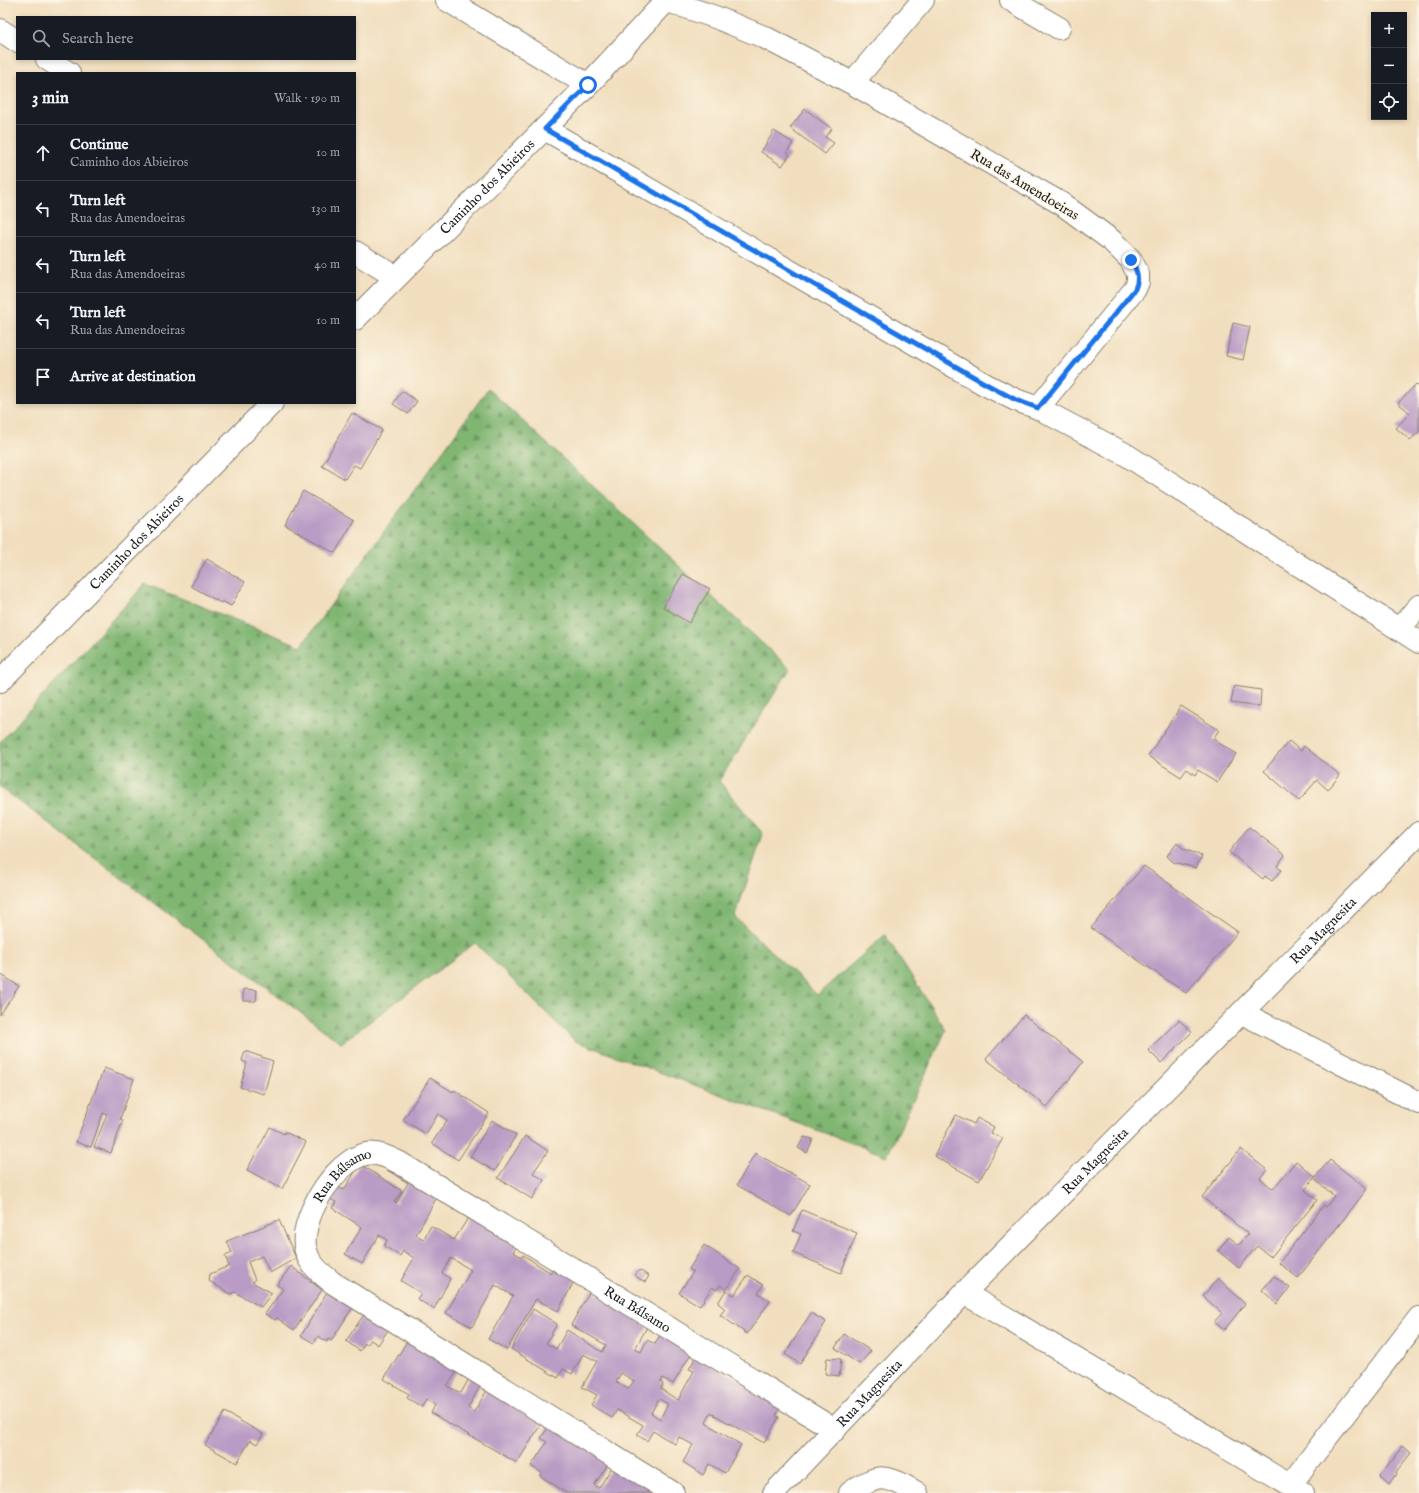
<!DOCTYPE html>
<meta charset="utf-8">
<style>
body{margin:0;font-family:"IM FELL English",serif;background:#242831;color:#f1f3f6}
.controls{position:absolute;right:12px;top:12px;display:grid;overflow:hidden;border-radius:0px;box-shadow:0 2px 6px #0003}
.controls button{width:36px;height:36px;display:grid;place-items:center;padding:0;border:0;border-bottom:1px solid #363941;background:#171b24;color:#f1f3f6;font:20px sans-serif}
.stop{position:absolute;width:12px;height:12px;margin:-9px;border:3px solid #1a73e8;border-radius:50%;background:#fff}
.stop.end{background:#1a73e8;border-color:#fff;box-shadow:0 1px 4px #0008}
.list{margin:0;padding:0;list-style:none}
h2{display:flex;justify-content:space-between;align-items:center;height:52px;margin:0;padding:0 16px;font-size:17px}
h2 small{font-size:13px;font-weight:400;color:#9ea1a6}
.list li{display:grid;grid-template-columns:26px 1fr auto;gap:12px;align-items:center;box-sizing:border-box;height:56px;padding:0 16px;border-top:1px solid #363941}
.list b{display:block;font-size:15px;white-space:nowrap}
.list p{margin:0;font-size:13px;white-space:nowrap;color:#9ea1a6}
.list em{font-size:13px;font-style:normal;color:#9ea1a6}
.icon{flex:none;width:22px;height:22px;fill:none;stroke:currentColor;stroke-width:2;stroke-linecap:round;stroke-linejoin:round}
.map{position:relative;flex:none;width:1419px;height:1493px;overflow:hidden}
.search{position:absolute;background:#171b24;box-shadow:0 2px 6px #0003;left:16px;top:16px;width:340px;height:44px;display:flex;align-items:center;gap:10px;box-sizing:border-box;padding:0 14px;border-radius:0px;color:#9ea1a6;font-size:15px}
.panel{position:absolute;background:#171b24;box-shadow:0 2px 6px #0003;left:16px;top:72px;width:340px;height:332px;border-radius:0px}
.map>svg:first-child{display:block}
</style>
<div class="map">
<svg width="1419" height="1493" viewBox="0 0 1419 1493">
<defs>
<pattern id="forest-firs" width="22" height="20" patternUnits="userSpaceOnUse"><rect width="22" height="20" fill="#80b672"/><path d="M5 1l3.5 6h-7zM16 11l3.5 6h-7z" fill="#68935d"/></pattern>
</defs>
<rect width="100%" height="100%" fill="#fcf5e5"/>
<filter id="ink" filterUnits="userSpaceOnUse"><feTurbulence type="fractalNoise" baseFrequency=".025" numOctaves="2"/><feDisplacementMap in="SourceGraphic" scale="8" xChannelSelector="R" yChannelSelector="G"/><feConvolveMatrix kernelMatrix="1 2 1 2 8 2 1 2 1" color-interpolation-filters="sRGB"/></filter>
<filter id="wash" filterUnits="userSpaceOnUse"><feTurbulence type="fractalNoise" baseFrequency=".012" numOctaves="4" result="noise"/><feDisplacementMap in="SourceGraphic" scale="16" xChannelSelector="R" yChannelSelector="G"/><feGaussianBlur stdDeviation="0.9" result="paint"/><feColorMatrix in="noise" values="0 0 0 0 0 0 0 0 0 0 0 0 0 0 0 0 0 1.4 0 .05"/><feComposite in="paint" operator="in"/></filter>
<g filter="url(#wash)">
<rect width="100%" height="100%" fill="#f1debe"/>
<path fill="url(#forest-firs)" stroke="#4e6947" d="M488,389L790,669L719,781L763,834L735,917L817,995L885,935L946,1030L887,1156L575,1041L475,943L341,1043L0,787V742L145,584L301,646Z"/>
<g id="blocks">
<g fill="#b99bc5" fill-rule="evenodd">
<path d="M805,109L832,129L825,137L834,143L825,154L790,128Z"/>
<path d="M774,131L793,143L787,152L790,155L782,166L761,152Z"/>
<path d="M1233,323L1250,327L1243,360L1226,356Z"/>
<path d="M1416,384L1419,387V432L1410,440L1396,428L1410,413L1398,403Z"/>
<path d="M402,391L417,401L408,414L393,404Z"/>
<path d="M352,413L382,430L360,468L354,465L345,479L322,466Z"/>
<path d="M303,491L354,520L335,553L285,525Z"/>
<path d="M207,559L245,582L231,606L222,601L221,603L191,586Z"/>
<path d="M683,574L710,589L689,623L663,607Z"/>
<path d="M1234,686L1261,690L1260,707L1231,703Z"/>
<path d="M1181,706L1219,730L1213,739L1236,754L1217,782L1198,770L1195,775L1187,769L1181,777L1148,756Z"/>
<path d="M1289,741L1301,751L1304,746L1340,775L1328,790L1317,780L1299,801L1264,771Z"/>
<path d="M1249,827L1285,855L1277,866L1281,870L1272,881L1265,876L1263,879L1229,852Z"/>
<path d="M1177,843L1184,849L1202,856L1196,868L1173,862L1167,856Z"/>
<path d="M1144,866L1238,932L1186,993L1091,928Z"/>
<path d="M0,974L19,986L0,1015Z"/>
<path d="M243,989L257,990L256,1001H243Z"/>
<path d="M1024,1015L1083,1062L1047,1107L986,1059Z"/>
<path d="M1179,1020L1192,1032L1161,1063L1148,1050Z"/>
<path d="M245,1051L273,1061L264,1094L240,1087L247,1063L242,1061Z"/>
<path d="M104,1068L134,1079L120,1119L123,1120L111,1153L94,1147L107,1114L103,1113L91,1147L76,1142Z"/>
<path d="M430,1078L453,1092L454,1090L489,1113L458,1160L432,1143L447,1120L438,1114L426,1134L403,1120Z"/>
<path d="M956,1115L974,1124L977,1118L994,1127L991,1133L1003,1138L979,1181L934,1156Z"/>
<path d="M492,1120L516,1135L495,1171L470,1157Z"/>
<path d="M270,1127L284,1134L285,1132L306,1142L282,1189L247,1170Z"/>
<path d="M525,1136L548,1151L533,1173L544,1180L532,1199L498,1178Z"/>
<path d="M804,1137L813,1139L807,1153L798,1148Z"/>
<path d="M1241,1149L1267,1170L1260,1178L1273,1189L1296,1161L1315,1177L1330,1160L1367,1189L1298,1278L1279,1263L1324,1205L1326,1207L1334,1196L1314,1178L1305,1190L1317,1200L1271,1257L1257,1246L1239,1268L1218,1251L1229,1237L1239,1245L1248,1234L1202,1197Z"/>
<path d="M755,1153L810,1184L791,1216L737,1185Z"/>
<path d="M393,1160L438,1195L416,1235L423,1240L431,1226L454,1240L472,1212L519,1243L513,1252L522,1257L523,1255L551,1273L555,1266L576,1278L558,1311L536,1299L507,1350L488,1339L513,1296L503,1290L495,1285L472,1327L446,1313L471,1270L451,1258L442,1273L450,1279L434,1309L417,1299L421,1293L401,1281L414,1258L403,1251L400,1256L384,1246L387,1240L379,1235L362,1264L345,1254L362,1227L332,1208L336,1202L330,1199L338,1187L344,1190L360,1164L402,1191L394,1202L396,1203L408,1183L387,1170Z"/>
<path d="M802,1210L857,1233L841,1273L793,1253L801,1234L793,1231Z"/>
<path d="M279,1220L296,1258L270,1273L262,1256L248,1262L255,1280L252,1282L272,1293L261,1307L235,1292L231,1294L209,1281L210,1274L229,1266L225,1256L232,1253L227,1241Z"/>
<path d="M704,1245L740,1269L726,1290L720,1285L717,1290L712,1287L700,1306L679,1293L693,1272L689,1269Z"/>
<path d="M291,1266L322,1290L294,1330L277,1318L275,1320L265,1314L283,1289L277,1285Z"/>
<path d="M639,1270L649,1276L645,1282L635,1276Z"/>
<path d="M748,1275L763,1285L758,1293L770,1301L747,1334L720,1315L725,1309L718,1303L726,1290L734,1295Z"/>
<path d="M1274,1276L1290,1288L1277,1304L1262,1290Z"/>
<path d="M1218,1278L1245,1304L1224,1330L1214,1322L1222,1313L1203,1296Z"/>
<path d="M591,1289L647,1327L635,1349L641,1352L647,1340L655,1344L661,1333L692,1352L673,1384L663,1378L661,1382L663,1384L661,1389L673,1397L678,1400L694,1371L689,1369L696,1357L783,1401L776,1416L779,1417L764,1443L711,1413L706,1423L741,1445L725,1473L709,1464L703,1475L683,1462L693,1445L679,1437L675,1444L653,1431L647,1441L637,1435L643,1425L617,1410L612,1418L591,1405L597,1395L582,1387L597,1361L583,1354L572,1374L563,1369L558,1378L511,1349L533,1309L557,1324L546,1343L556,1349L567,1330L602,1352L606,1345L571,1325ZM621,1373L634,1381L628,1389L616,1382ZM659,1399L668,1404L660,1419L651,1413Z"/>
<path d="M328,1290L353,1307L331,1341L328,1339L327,1342L318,1336L314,1343L301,1336Z"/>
<path d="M367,1310L390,1327L378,1345L371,1340L367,1345L365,1343L360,1351L346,1341Z"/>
<path d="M811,1313L826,1322L800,1364L785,1354Z"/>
<path d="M844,1334L871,1351L859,1364L835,1348Z"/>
<path d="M409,1338L459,1369L447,1386L461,1393L471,1375L482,1382L468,1408L474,1412L492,1382L546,1416L517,1463L431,1413L435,1405L426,1399L422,1407L407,1398L409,1394L384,1379Z"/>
<path d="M827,1358L841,1359L839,1376L825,1374Z"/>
<path d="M225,1412L263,1434L257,1444L250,1440L237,1463L205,1445Z"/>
<path d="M550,1425L610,1462L594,1485L599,1488L614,1464L666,1493H567L540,1476L542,1473L531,1466L547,1442L541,1438Z"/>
<path d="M1403,1446L1411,1453L1396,1472L1397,1474L1390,1484L1380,1475Z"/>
</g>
</g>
</g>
<g filter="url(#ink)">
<use href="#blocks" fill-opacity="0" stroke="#867d6d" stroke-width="1"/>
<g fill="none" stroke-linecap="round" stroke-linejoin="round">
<defs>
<g id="minor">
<path d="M447,0L588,85"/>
<path d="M1011,0L1059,28"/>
<path d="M0,30L17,41"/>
<path d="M47,59L69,73"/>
<path d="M852,83L923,0"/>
<path d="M545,129L986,385L1016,400L1038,408L1135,289L1138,282V274L1131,260L1111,240L1062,204L852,83L764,37L715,17L665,0"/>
<path d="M355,252L396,277"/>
<path id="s1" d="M355,319L588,85L667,0"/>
<path d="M1038,408L1125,454L1419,642"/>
<path d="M1399,629L1419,606"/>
<path id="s2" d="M0,681L272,403"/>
<path d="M1242,1013L1419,1103"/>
<path d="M964,1293L1303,1493"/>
<path d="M1290,1485L1419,1318"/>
<path id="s3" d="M673,1493L333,1283C322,1274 310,1266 306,1251C297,1221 335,1160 366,1154C378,1152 390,1158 400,1163L835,1430"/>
<path id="s4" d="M774,1493L964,1293L1419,833"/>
<path d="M850,1493C879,1472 887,1475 917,1493"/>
</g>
</defs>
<use href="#minor" stroke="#867d6d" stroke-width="24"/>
<use href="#minor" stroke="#fff" stroke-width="22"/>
</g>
</g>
<g fill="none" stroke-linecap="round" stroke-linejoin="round" filter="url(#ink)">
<path stroke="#1a73e8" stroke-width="5" d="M588,85L545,129L986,384L1016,400L1038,408L1135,289C1140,278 1137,270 1131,260"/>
</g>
<g text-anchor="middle" stroke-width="3" stroke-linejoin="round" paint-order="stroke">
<g font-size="14" fill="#1c1c1c" stroke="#fcf5e5">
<text transform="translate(1025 184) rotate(31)" y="5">Rua das Amendoeiras</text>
<text dy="5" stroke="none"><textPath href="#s1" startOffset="187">Caminho dos Abieiros</textPath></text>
<text dy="5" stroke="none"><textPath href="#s2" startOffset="195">Caminho dos Abieiros</textPath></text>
<text dy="5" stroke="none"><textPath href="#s4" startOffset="786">Rua Magnesita</textPath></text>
<text dy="5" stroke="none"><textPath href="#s4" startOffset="462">Rua Magnesita</textPath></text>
<text dy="5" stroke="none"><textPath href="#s3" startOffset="532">Rua Bálsamo</textPath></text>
<text dy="5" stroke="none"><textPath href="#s3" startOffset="879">Rua Bálsamo</textPath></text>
<text dy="5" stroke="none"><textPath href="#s4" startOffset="138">Rua Magnesita</textPath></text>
</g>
</g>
</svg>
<div class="controls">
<button>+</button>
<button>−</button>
<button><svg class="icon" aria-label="locate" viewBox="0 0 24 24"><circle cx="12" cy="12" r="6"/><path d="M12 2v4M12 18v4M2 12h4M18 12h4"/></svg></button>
</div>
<div class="stop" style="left:588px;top:85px"></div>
<div class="stop end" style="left:1131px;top:260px"></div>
<div class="search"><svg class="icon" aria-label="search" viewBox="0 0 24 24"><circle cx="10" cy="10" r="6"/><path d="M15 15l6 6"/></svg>Search here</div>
<section class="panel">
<h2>3 min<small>Walk · 190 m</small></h2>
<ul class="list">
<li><svg class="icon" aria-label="ahead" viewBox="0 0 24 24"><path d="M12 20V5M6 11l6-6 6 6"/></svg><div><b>Continue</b><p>Caminho dos Abieiros</p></div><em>10 m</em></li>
<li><svg class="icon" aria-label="left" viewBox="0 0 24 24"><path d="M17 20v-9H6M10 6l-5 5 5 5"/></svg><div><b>Turn left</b><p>Rua das Amendoeiras</p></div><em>130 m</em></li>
<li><svg class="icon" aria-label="left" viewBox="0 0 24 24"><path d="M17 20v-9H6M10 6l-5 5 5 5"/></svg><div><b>Turn left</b><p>Rua das Amendoeiras</p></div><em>40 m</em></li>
<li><svg class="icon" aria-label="left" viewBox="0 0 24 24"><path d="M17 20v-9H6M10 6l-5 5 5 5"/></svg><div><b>Turn left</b><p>Rua das Amendoeiras</p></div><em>10 m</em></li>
<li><svg class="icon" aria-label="arrive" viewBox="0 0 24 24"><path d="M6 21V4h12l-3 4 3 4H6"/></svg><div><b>Arrive at destination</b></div></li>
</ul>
</section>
</div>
